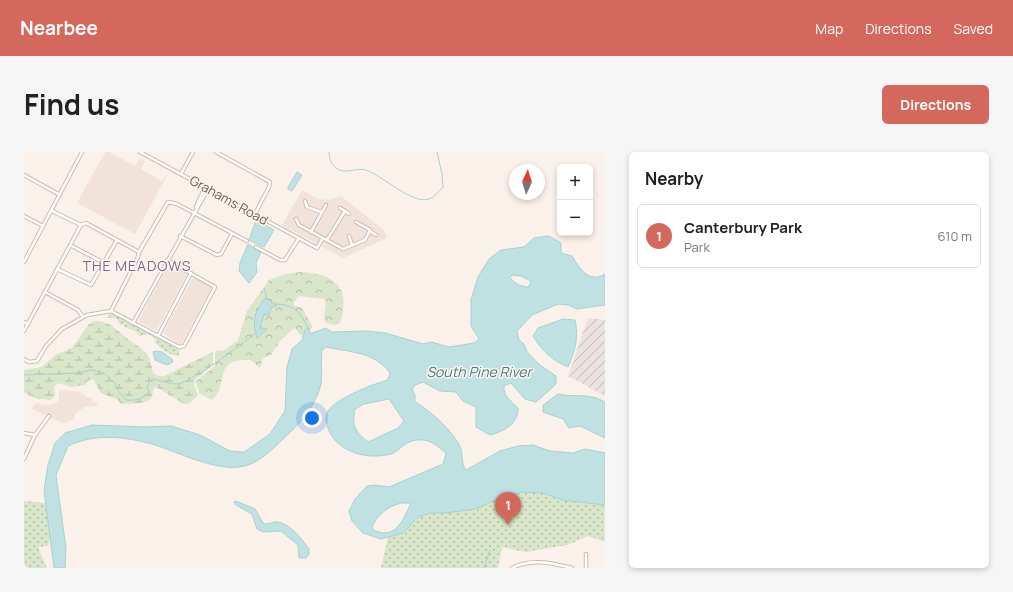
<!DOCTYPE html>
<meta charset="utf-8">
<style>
body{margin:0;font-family:Manrope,sans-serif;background:#f6f6f6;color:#222}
.controls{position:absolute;right:12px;top:12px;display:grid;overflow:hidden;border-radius:6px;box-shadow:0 2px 6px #0003}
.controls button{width:36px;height:36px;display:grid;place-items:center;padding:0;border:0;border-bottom:1px solid #e0e0e0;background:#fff;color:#222;font:20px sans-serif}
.compass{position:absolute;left:485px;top:12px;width:36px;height:36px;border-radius:50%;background:#fff;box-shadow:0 2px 6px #0003;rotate:4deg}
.you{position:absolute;left:288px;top:266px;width:14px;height:14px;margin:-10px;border:3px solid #fff;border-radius:50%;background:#1a73e8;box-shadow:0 0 0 6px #1a73e833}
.badge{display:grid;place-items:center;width:26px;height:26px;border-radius:50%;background:#d5685d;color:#fff;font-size:13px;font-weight:700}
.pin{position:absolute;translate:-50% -33px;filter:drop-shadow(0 1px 2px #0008)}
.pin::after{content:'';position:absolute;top:21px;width:14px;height:12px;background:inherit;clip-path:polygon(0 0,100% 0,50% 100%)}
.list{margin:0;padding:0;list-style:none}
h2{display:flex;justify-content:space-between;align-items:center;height:52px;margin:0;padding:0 16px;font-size:17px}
h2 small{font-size:13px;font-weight:400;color:#767676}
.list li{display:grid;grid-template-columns:26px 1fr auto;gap:12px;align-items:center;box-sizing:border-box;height:64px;margin:0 8px 8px;padding:0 8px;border:1px solid #e0e0e0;border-radius:6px}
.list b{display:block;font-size:15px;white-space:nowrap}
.list p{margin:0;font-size:13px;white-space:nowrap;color:#767676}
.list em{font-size:13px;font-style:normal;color:#767676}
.map{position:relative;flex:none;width:581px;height:416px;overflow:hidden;border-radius:6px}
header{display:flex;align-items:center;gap:24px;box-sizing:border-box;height:56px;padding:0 20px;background:#d5685d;color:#fff}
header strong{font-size:19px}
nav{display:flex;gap:22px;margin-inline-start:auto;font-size:14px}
.intro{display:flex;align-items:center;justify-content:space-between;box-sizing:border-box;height:96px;padding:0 24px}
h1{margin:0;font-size:28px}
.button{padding:10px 18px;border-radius:6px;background:#d5685d;color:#fff;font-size:14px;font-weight:700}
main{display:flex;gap:24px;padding:0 24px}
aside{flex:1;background:#fff;border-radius:6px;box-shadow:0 2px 6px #0003}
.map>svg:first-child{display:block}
</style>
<header>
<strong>Nearbee</strong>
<nav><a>Map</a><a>Directions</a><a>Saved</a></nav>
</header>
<div class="intro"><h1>Find us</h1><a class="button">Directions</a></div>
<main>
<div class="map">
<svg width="581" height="416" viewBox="0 0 581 416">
<defs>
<pattern id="industrial-furrows" width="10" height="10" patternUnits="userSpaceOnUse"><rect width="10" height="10" fill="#eae2df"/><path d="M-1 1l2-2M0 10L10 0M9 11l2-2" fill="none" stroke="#c2bab7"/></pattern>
<pattern id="forest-crowns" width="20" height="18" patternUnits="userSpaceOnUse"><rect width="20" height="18" fill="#d9e6c9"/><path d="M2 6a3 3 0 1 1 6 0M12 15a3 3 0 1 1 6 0" fill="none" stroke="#b4bda6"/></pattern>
<pattern id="wetland-marsh" width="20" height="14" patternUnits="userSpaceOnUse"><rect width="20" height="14" fill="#d9e6c9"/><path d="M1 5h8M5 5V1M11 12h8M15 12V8" fill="none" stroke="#b4bda6"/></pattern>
<pattern id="park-dots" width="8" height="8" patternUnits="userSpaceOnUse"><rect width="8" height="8" fill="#d9e6c9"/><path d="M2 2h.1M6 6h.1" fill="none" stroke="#b4bda6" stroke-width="1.8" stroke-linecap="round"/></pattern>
</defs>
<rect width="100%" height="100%" fill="#faf1ea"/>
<g fill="#f1e3d9">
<path d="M81,0H85L111,14L116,6L121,9L117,17L138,29L145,20L111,82L53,51Z"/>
<path d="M280,39L294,47L305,48L317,44L360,78L363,86L319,106L258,73L277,40Z"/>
<path d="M147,113L162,121V124L133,178H130L116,170L115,168L144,114Z"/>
<path d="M171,126L186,134L187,137L158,191L155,192L139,181L168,127Z"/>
<path d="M40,238L57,240L63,245L68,246L69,250H72L74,254L60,255L51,262L50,268L38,271L8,257L11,251L23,253L30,252L35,248V239Z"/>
</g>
<path fill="url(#industrial-furrows)" d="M564,166L581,168V244L544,224Z"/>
<path fill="url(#forest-crowns)" d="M277,120C312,122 327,136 316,171L311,173L302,171L300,166L302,150L300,147L275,144L270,150V153L278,156L289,175L278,183H276L271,176L269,177L256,189L247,203L239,206L236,216L227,208C186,207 207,231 188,248L175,241L172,230C177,223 185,220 191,214V199L201,198L214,188L223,159L245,128L261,122Z"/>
<path fill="url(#wetland-marsh)" d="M70,169C85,169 90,175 100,184C115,197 126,196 129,221L134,224H140L189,200V213L171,228L170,233L174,243L165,252H160L132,235L130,236L127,247C117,253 108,251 97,252L94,248L77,241L69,227L64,229L61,233L48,235L34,231L30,235L31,244L26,248L10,246L0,240V218L18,215L31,203L48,196L65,172Z"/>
<g fill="url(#park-dots)">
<path d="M85,162L92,163L155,197L156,199L154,204C145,204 136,195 130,190L132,187L124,182L116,184L111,179L100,175V173H96L92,166H83Z"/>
<path d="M499,340L519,341L538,348L581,353V390L564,384L544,393L501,400L478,395L474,416H357L364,385L379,381L394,365L406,361H421Z"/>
<path d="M0,349L22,351L27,380L24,394L15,395V398L23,416H0Z"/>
</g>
<g fill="#c0e1e2" stroke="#a7d1d2" fill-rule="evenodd">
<path d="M273,20L278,23L268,39L264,37V35Z"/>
<path d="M232,68L250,78L240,95L225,88Z"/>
<path d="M525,84L537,91V101L548,104C555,116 565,132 581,122V153L553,157L544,153L534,152L508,163L493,179L495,188L500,192L503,200L516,213L532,224V232L512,250L501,247L487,231L480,234C479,244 487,249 494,256C494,272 481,279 466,283L452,275V255L439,249L432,240L416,239L399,230L391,233L388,237L391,243V250C406,258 431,281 437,297C439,305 437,311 442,318L476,299L494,294L509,293L526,299L549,301L561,297L581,301V353L538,348L519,341L499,340L479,345L451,357L421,361H406L394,365L379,381L357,387L339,381L328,369L325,359L331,347L343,334L351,333L365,335L419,312L422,301C414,295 409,289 399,288C381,286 377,299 367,302C340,309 307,298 302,269C301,258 309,253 317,248C332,239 347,233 364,228L366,221C351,200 326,200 302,195L298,198C296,209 299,221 297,232C292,253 276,272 260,286C251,295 241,305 229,311C199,326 153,298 124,291C97,284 69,282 44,294L32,323L42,396L41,416H30L20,339L24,313L31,291L41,281L68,273L123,275L147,274L176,283L206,299L220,300L246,282L261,259L263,215L268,197L278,188L281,178L285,176L286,181H288L302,176L308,180L342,179L361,181L399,192L407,190L425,195L450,191L455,187L447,174V148L454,125L465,107L477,98L500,95L510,86ZM488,123L497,124L507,129L505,135C497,135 492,132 486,126ZM365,247L380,269L374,276L344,290C330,279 328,273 331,257L340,252ZM378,351H387C379,368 371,390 348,377C350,364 366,353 378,351Z"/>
<path d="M224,92L237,100L232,111L233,120L225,131L215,119L216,111Z"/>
<path d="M241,146L253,153L247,156L245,164L240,162L236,176L243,177L233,187C228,166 230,163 241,146Z"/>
<path d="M539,167L551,168C555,186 551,199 544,215C529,209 517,198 509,184L514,176Z"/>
<path d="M132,199L138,200L148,207L149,210L143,213L131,208L129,200Z"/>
<path d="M534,242C551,246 564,240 581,250V286L556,274L545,276L539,267L519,260V253Z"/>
<path d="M212,349L231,357L239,371C244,373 246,371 251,370C264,369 278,387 285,397V402L282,406H275L274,393L257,379L239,380L233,377L228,362L212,353L210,350Z"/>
</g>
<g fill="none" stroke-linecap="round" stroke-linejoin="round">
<g stroke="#a7d1d2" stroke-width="1">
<path d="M305,0C305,6 307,12 312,16C321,23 333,15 342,18C359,24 389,53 405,47C411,45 415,39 419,35L418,22L413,0"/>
<path d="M240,136L243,147"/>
<path d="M251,152C270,152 278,160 284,178"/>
<path d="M0,223L52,221L68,218L80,221L91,231L95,240L102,248C110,249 119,247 125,240L123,236L126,228L130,227L137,229"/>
<path d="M138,229C143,231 149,232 154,232C168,229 220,192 232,180"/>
<path d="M460,416L466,398"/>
</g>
<defs>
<g id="minor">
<path d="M116,0L293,96L299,86L319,97L341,88L346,78L332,70"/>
<path d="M192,0L246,30L245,35L231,62"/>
<path d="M157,22L169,0"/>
<path d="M0,23L36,43"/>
<path d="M281,49L283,55L297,60"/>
<path d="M172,55L181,35"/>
<path d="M28,59L57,73L62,71L115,100"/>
<path d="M321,59L325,62"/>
<path d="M0,64L19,74"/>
<path d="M272,67L275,73L299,86"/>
<path d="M346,79L352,83"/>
<path d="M287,80L302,53"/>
<path d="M156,84L193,103L197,102L208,82"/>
<path d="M325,84L328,93"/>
<path d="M303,88L321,59L316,56"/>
<path d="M46,93L80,111"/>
<path d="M232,95L256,108H261L275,86"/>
<path d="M0,110L58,0"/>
<path d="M33,117L67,133L93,88"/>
<path d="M21,140L54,158L59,165"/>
<path d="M87,159L114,105L115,100L144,50L153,52L223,89"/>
<path d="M0,170L4,172"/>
<path d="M109,171L184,37"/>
<path d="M0,179L57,73"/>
<path d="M134,184L167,121"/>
<path d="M0,207L5,210L13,209L22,194L38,177L63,163L87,159L155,195L160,194L191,135L143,108"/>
<path d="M0,281L11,283"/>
<path d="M0,307L11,283L25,264"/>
<path d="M488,416C508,406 527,411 548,416"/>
<path d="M562,416V402"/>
</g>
</defs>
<use href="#minor" stroke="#cdbbb3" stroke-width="4.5"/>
<use href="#minor" stroke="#fff" stroke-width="2.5"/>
</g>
<g text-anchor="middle" stroke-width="3" stroke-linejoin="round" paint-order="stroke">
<g font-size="13" fill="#725750" stroke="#fdf6f0">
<text transform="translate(205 48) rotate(29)" y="5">Grahams Road</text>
</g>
<g font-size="14" letter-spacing="1" fill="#7c678d" stroke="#fdf6f0">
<text x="113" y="119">THE MEADOWS</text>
</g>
<g font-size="14" font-style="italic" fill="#487a7b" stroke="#fdf6f0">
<text x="455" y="225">South Pine River</text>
</g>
</g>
</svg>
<div class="controls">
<button>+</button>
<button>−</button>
</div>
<svg class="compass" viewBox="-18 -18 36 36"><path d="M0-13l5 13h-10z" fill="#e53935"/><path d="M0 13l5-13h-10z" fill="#767676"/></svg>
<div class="you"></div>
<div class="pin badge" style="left:484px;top:373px">1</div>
</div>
<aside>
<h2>Nearby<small></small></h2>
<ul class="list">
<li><span class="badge">1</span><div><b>Canterbury Park</b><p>Park</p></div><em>610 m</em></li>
</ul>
</aside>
</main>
